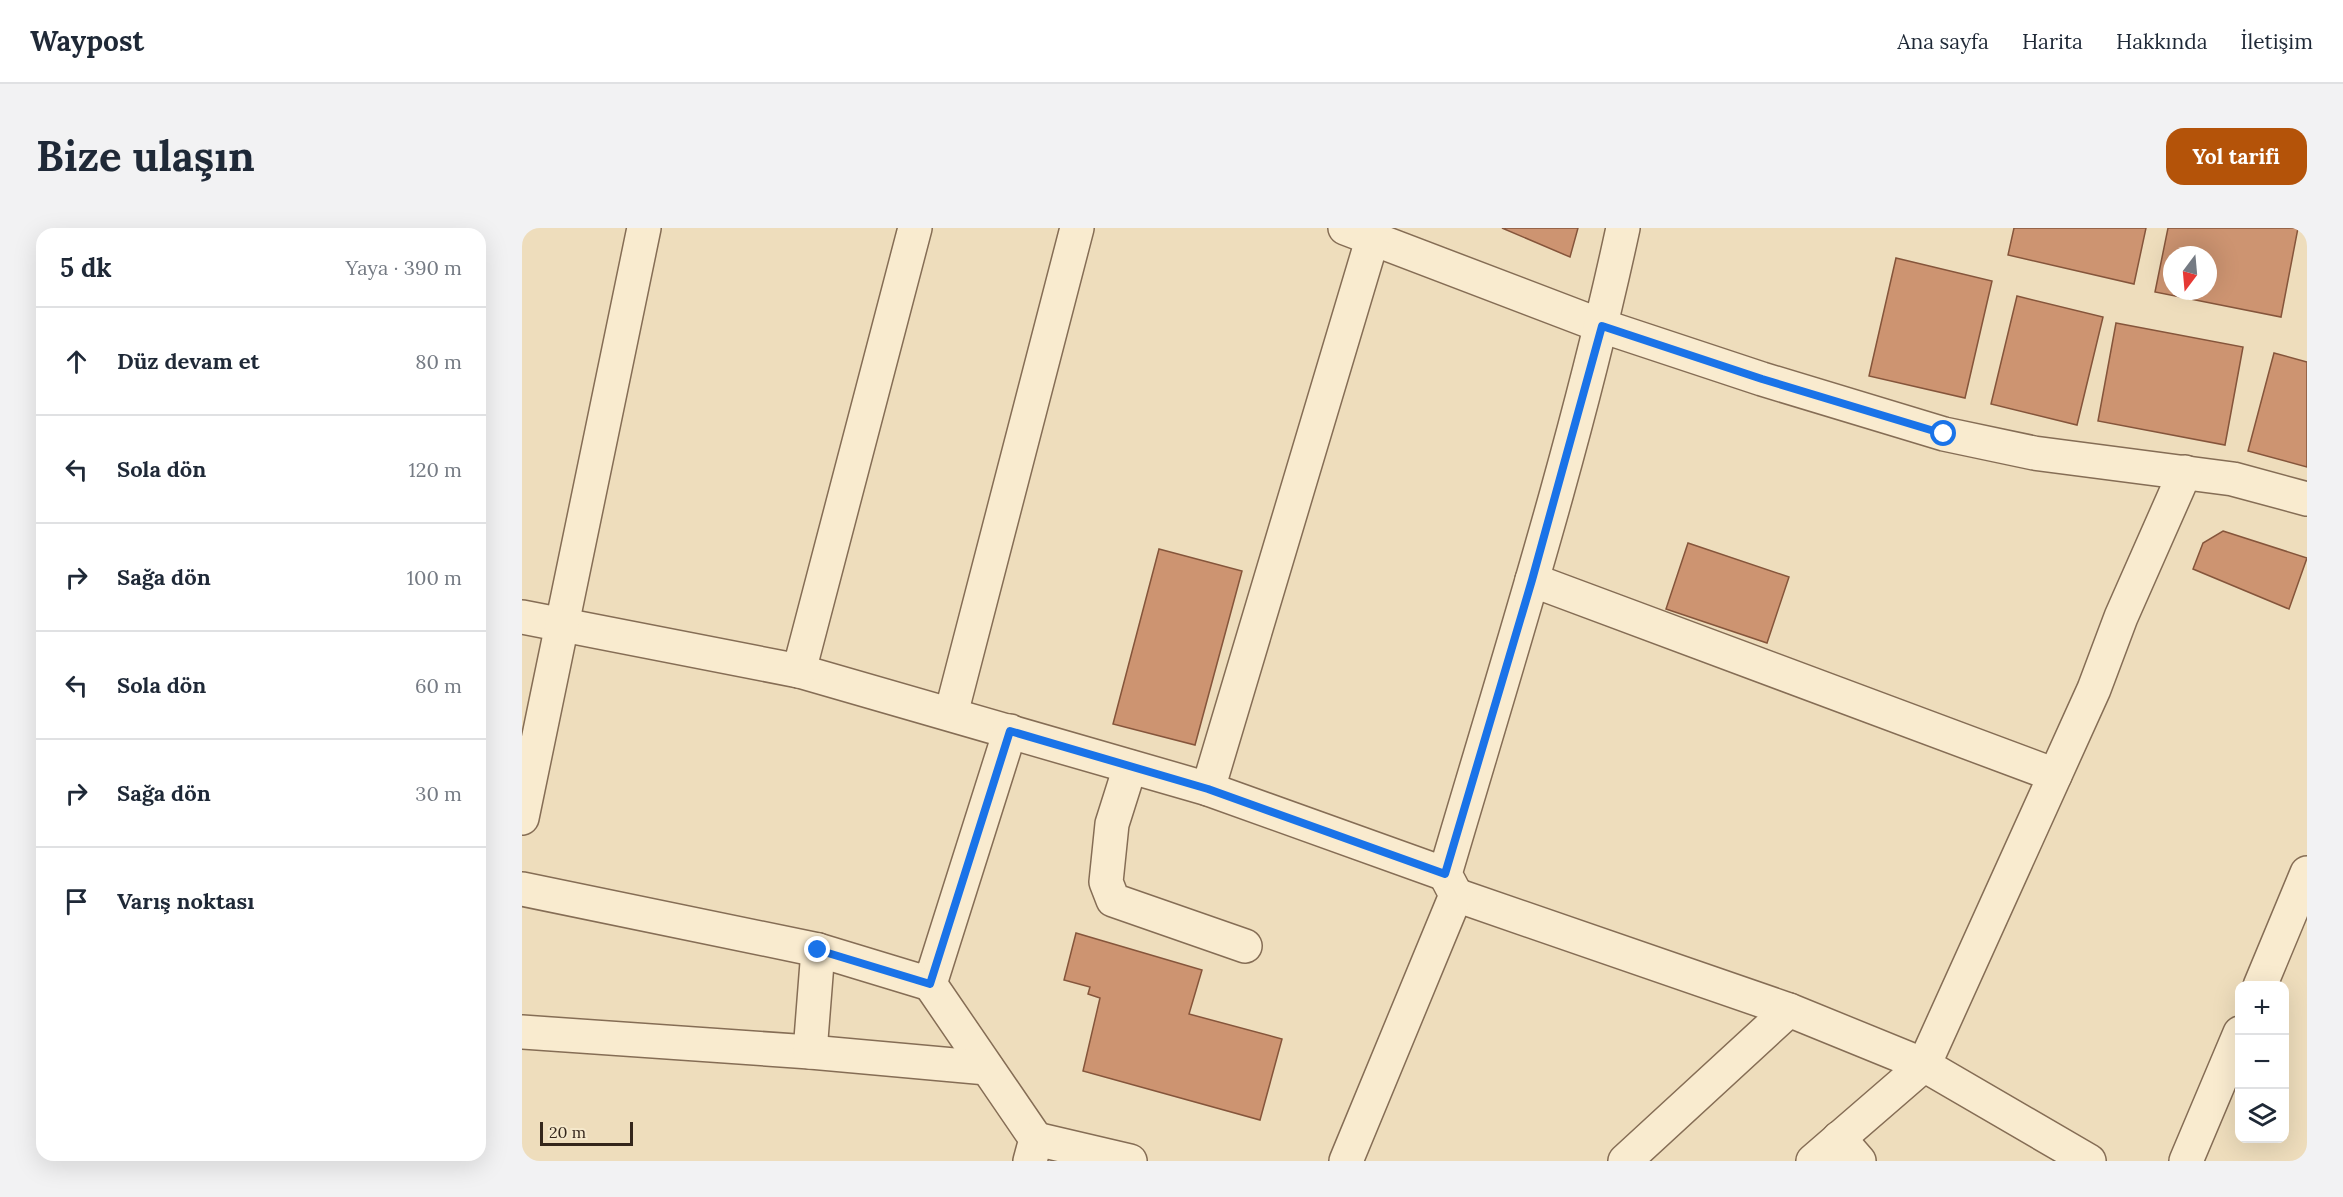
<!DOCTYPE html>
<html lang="tr">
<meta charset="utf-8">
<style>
body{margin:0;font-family:Lora,serif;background:#f2f2f3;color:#1f2937}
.controls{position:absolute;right:18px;bottom:18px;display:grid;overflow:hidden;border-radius:12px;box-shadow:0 6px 24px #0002}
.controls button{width:54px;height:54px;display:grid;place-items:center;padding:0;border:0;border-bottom:2px solid #e0e1e3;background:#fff;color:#1f2937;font:30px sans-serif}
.compass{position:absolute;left:1641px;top:18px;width:54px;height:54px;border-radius:50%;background:#fff;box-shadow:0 6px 24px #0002;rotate:196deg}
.scale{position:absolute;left:18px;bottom:15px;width:93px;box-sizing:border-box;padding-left:6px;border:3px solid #34261b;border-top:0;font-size:16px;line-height:21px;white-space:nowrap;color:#34261b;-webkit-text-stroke:4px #f5e8cb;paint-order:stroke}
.stop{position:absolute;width:18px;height:18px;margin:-14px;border:4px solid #1a73e8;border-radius:50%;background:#fff}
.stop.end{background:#1a73e8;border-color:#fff;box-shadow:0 2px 6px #0008}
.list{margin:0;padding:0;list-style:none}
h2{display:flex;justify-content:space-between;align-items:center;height:78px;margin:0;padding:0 24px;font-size:26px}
h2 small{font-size:20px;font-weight:400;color:#747a83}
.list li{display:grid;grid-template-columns:39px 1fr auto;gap:18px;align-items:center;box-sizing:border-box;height:108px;padding:0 24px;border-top:2px solid #e0e1e3}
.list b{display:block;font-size:22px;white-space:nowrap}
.list em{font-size:20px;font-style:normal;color:#747a83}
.icon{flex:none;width:33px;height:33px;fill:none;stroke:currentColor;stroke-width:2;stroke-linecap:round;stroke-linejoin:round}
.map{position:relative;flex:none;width:1785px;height:933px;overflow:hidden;border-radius:18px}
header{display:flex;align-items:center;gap:36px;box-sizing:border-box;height:84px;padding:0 30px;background:#fff;border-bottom:2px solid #e0e1e3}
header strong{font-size:28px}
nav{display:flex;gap:33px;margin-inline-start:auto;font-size:21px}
.intro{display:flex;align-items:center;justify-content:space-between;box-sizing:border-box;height:144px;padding:0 36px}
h1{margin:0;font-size:42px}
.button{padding:15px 27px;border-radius:18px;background:#b45309;color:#fff;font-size:21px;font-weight:700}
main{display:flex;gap:36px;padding:0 36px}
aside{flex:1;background:#fff;border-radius:18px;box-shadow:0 6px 24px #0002}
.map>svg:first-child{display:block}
</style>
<header>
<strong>Waypost</strong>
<nav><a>Ana sayfa</a><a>Harita</a><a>Hakkında</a><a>İletişim</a></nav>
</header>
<div class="intro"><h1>Bize ulaşın</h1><a class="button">Yol tarifi</a></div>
<main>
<aside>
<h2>5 dk<small>Yaya · 390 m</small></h2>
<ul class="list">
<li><svg class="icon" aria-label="ahead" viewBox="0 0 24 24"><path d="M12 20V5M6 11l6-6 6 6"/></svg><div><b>Düz devam et</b></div><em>80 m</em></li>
<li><svg class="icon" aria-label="left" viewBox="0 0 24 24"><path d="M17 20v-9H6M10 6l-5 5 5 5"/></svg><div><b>Sola dön</b></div><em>120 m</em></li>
<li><svg class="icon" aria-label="right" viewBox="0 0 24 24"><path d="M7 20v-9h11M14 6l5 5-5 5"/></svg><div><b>Sağa dön</b></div><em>100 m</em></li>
<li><svg class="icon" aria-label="left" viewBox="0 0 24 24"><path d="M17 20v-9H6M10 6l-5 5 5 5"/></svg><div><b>Sola dön</b></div><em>60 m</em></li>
<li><svg class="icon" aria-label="right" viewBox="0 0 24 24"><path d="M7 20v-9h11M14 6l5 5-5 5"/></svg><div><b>Sağa dön</b></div><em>30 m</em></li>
<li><svg class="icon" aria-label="arrive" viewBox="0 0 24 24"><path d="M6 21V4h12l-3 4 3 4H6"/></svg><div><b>Varış noktası</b></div></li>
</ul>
</aside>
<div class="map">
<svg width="1785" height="933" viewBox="0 0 1785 933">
<rect width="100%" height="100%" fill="#eeddbc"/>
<g fill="#cd9471" stroke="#85553b" stroke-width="1.5" fill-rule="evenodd">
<path d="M980,0H1056L1048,29Z"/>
<path d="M1492,0H1624L1612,56L1486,27Z"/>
<path d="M1646,0H1776L1759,89L1633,64ZM1650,27H1686V63H1650Z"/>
<path d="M1374,30L1470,53L1443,170L1347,148Z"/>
<path d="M1495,68L1581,89L1555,197L1469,176Z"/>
<path d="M1594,95L1721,119L1703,217L1576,193Z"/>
<path d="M1752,125L1785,134V239L1726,223Z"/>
<path d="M1701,303L1785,330L1767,381L1671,341L1681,315Z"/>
<path d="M1166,315L1267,349L1245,415L1144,381Z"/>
<path d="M637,321L720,343L673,517L591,496Z"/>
<path d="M554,705L680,742L667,786L760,811L738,892L561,843L578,770L566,766L568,759L542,752Z"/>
</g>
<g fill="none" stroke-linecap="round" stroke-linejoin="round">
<defs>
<g id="minor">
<path d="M823,0L1080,98L1240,151L1422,206L1512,225L1711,251L1785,271"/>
<path d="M1010,352L1533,547"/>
<path d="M0,389L277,443L686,561L923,646"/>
<path d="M277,443L393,0"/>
<path d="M429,486L555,0"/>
<path d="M608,539L590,596L584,654L591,672L723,718"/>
<path d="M686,561L850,12"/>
<path d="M0,590L122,0"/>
<path d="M0,661L296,722L408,756L488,503"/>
<path d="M934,667L1267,782L1402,837L1567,933"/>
<path d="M408,756L514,911L508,933"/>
<path d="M1738,758L1785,645"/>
<path d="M0,804L288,824L465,840"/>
<path d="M288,824L296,722"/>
<path d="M1317,910L1337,933"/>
<path d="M514,911L608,933"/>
<path d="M824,933L934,667L923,646C986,432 1054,218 1101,0"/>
<path d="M1103,933L1267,782"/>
<path d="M1291,933L1402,837L1572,461L1599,389L1663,244"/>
<path d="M1664,933L1718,805"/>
</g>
</defs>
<use href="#minor" stroke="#856d55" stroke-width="36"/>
<use href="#minor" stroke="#f9ebcf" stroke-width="33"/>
</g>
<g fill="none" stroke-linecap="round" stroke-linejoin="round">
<path stroke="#1a73e8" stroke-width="8" d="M296,722L408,756L488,503L686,561L923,646L1010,352L1080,98L1240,151L1422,206"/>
</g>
</svg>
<div class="controls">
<button>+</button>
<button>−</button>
<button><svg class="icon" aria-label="layers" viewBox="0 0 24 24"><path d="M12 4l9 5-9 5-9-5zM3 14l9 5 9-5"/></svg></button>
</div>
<svg class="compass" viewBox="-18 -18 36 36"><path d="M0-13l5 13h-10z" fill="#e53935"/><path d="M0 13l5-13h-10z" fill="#747a83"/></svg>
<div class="scale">20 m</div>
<div class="stop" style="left:1422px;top:206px"></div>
<div class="stop end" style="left:296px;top:722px"></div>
</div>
</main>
